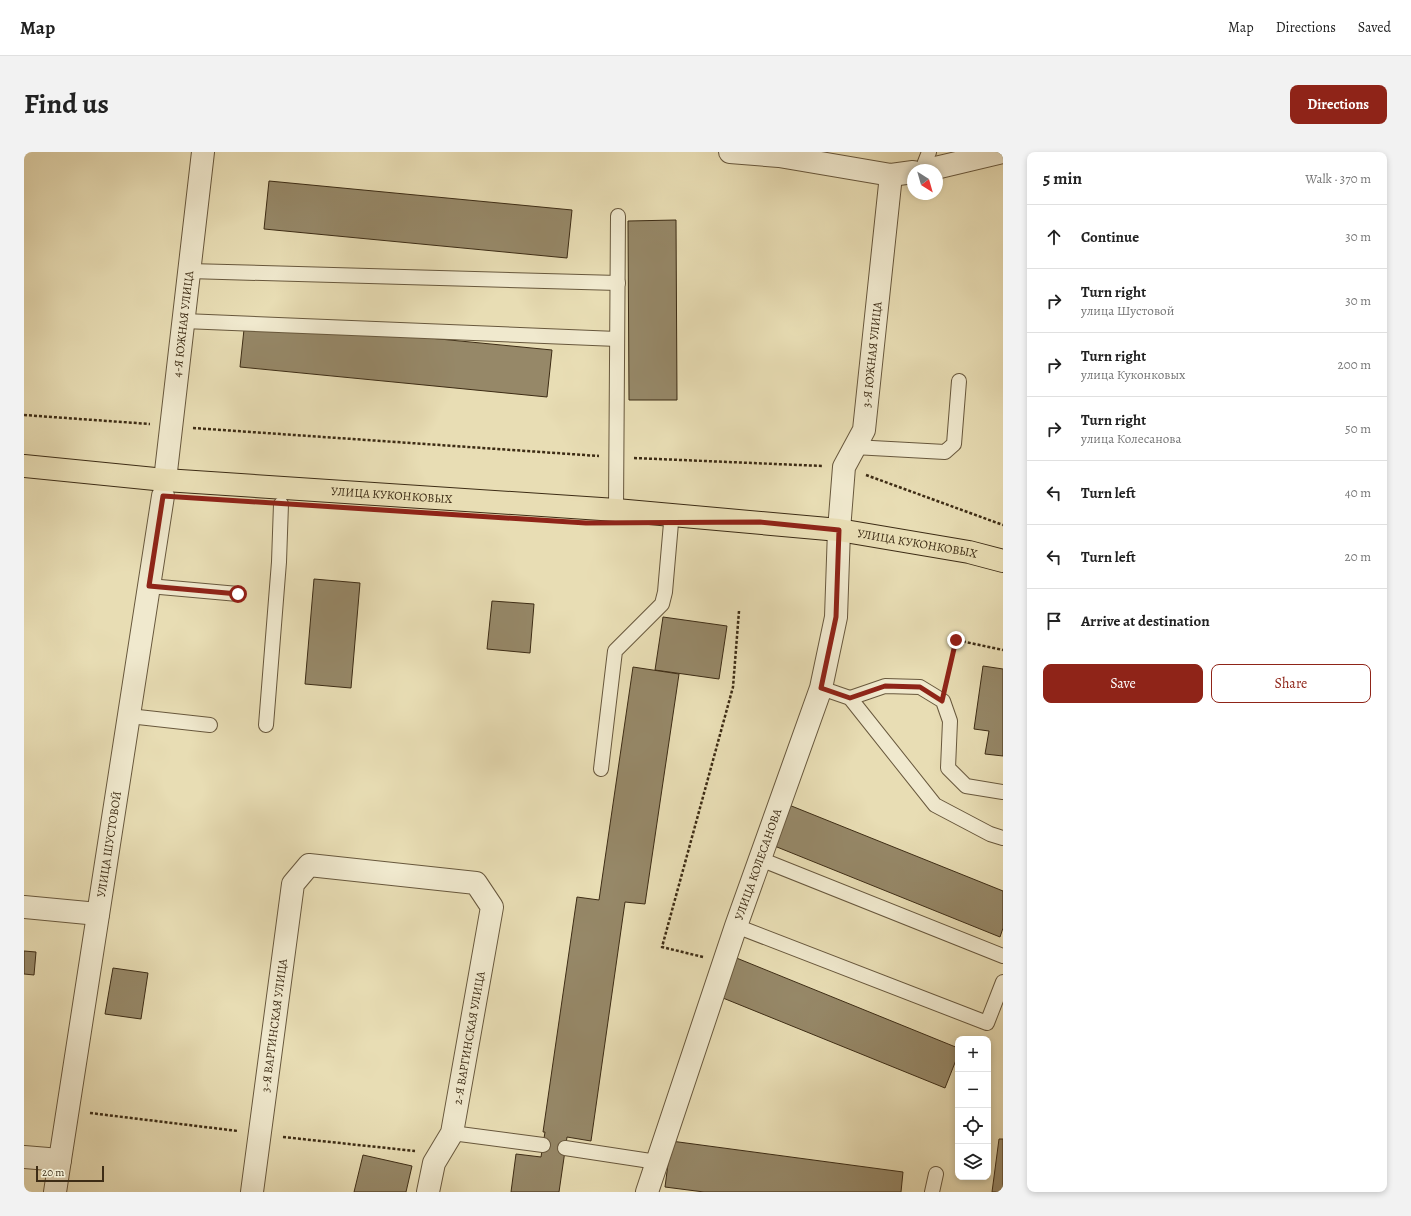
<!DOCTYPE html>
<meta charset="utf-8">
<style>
body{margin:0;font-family:Alegreya,serif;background:#f2f2f2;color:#222}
.controls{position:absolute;right:12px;bottom:12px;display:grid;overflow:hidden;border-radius:8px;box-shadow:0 2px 6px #0003}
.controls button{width:36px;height:36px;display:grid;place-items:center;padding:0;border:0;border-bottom:1px solid #e0e0e0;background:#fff;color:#222;font:20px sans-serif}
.compass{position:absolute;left:883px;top:12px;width:36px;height:36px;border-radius:50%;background:#fff;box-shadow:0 2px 6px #0003;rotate:143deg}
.scale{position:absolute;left:12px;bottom:10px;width:68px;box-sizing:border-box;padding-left:4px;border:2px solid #3d2c15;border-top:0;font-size:11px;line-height:14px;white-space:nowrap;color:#3d2c15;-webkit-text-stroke:3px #f0e9ce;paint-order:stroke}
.stop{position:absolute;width:12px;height:12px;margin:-9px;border:3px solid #8f2418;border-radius:50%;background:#fff}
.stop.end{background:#8f2418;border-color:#fff;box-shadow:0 1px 4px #0008}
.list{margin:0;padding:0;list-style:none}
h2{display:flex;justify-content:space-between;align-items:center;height:52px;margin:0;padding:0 16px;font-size:17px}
h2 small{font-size:13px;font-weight:400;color:#767676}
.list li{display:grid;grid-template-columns:26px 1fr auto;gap:12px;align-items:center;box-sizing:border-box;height:64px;padding:0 16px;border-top:1px solid #e0e0e0}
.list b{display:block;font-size:15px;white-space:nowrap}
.list p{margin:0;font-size:13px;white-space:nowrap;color:#767676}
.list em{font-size:13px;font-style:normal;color:#767676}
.actions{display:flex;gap:8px;padding:12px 16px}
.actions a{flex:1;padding:9px 0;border:1px solid #8f2418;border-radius:8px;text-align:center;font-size:14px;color:#8f2418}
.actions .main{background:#8f2418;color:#fff}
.icon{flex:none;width:22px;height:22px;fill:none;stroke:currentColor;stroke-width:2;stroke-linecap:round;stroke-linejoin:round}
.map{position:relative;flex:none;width:979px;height:1040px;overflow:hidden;border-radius:8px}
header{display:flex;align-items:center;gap:24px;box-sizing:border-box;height:56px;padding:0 20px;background:#fff;border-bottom:1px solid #e0e0e0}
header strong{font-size:19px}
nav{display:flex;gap:22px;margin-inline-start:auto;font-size:14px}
.intro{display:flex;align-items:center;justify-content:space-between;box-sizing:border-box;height:96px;padding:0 24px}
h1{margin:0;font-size:28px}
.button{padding:10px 18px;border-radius:8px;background:#8f2418;color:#fff;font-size:14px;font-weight:700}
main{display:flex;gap:24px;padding:0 24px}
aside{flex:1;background:#fff;border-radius:8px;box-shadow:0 2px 6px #0003}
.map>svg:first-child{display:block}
</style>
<header>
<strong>Map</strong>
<nav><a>Map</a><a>Directions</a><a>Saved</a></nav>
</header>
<div class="intro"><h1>Find us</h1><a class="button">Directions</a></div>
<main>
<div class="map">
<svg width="979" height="1040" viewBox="0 0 979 1040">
<rect width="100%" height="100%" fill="#e8ddb4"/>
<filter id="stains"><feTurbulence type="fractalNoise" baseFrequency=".005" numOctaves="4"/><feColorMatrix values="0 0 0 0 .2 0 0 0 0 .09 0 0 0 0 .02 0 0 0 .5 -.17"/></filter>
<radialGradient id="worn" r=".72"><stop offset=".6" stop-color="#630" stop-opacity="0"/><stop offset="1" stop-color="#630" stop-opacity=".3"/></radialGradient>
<g fill="#968868" stroke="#3d2c15">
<path d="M245,29L548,58L543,106L240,77Z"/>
<path d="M652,68L653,248H605L604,69Z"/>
<path d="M221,168L528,198L523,245L216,215Z"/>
<path d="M290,427L336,431L327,536L281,532Z"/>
<path d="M468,449L510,452L506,501L463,497Z"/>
<path d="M639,465L703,474L695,527L631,518Z"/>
<path d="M959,514L979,517V604L961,602L965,579L950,577Z"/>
<path d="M609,515L655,522L621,752L601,750L567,989L543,985L535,1040H487L492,1002L517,1005L521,980H519L553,745L575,748Z"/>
<path d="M765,653L979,739V776L976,785L748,693Z"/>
<path d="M0,799L12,800L10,823L0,822Z"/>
<path d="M710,805L934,896V903L921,936L694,844Z"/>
<path d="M89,816L124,821L117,867L81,862Z"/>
<path d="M975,987H979V1040H968Z"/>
<path d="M647,989L879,1020L877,1040H680L641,1035Z"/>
<path d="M339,1003L388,1014L382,1040H330Z"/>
</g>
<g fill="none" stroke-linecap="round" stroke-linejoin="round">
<defs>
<g id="lane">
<path d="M898,18L905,0"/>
<path d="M165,119L594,131"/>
<path d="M160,169L593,187"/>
<path d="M830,295L921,300L930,292L935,229"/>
<path d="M592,358L594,64"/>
<path d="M125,434L214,442"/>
<path d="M797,536L826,546L911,653L966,682L979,686"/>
<path d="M826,546L861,534L896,535L919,549L926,569L924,616L942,634L979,640"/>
<path d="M105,564L186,573"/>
<path d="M242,573L255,410L257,352"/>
<path d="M577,617L591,499L638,452L641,440L647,371"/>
<path d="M736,707L979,804"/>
<path d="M712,774L963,871L979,830"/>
<path d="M428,981L519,993"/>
<path d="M541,996L633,1010"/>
<path d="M908,1040L912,1022"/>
</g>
<g id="street">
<path d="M706,0L755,4L867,23L889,20"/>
<path d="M903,18L979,0"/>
<path id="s1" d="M141,328L179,0"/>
<path d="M0,755L74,762"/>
<path d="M0,1005L36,1008"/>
<path id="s2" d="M31,1040L139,344"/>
<path id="s3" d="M228,1040L269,732L285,713L452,731L468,755L428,981L410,1011L404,1040"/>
<path id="s4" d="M623,1040L712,774L797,536L812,465L815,378L820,315L840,278L867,23"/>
</g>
<g id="primary">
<path id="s5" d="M0,314L141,328L592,358L815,378L945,400L979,409"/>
</g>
</defs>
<use href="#lane" stroke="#68583d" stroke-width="16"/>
<use href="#street" stroke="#68583d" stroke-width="24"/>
<use href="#primary" stroke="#3d2c15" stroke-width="24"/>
<g stroke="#3d2c15" stroke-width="2.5" stroke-dasharray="3 2" stroke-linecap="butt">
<path d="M0,263L126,272"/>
<path d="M169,276L575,304"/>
<path d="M610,306L799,314"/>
<path d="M842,323L979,373"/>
<path d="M923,530L932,488L979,498"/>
<path d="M679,805L638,795L709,535L715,459"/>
<path d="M66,961L214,979"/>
<path d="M259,985L391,999"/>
</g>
<use href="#lane" stroke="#f0e9ce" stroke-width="14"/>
<use href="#street" stroke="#f0e9ce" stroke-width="22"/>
<use href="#primary" stroke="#e8ddb4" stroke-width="22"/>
</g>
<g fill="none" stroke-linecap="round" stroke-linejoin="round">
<path stroke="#8f2418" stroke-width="5" d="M214,442L125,434L139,344L562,371L736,370L815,378L812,465L797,536L826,546L861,534L896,535L918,549L932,488"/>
</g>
<g text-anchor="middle" stroke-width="3" stroke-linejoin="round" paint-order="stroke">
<g font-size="12" fill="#3d2c15" stroke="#f0e9ce">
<text dy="4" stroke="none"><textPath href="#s1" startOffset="157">4-Я ЮЖНАЯ УЛИЦА</textPath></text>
<text dy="4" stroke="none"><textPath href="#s4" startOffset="874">3-Я ЮЖНАЯ УЛИЦА</textPath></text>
<text dy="4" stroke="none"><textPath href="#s5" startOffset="369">УЛИЦА КУКОНКОВЫХ</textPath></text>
<text dy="4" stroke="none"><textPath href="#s5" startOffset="897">УЛИЦА КУКОНКОВЫХ</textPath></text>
<text dy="4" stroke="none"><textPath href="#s2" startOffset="352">УЛИЦА ШУСТОВОЙ</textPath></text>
<text dy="4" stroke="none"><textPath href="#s4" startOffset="346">УЛИЦА КОЛЕСАНОВА</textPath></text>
<text dy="4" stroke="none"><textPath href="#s3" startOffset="168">3-Я ВАРГИНСКАЯ УЛИЦА</textPath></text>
<text transform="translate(445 886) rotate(-80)" y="4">2-Я ВАРГИНСКАЯ УЛИЦА</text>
</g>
</g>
<rect width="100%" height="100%" filter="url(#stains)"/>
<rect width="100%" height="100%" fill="url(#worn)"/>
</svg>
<div class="controls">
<button>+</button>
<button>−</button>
<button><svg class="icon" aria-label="locate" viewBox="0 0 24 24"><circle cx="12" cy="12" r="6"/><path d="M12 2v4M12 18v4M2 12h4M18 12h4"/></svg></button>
<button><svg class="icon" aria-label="layers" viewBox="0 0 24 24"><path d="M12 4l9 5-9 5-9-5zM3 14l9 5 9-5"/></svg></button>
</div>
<svg class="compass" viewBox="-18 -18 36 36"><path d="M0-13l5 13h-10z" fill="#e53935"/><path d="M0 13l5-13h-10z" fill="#767676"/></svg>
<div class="scale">20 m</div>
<div class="stop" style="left:214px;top:442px"></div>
<div class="stop end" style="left:932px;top:488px"></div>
</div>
<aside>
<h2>5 min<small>Walk · 370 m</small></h2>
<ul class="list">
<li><svg class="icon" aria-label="ahead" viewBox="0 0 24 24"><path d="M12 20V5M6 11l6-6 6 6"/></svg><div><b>Continue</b></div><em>30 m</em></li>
<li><svg class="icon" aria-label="right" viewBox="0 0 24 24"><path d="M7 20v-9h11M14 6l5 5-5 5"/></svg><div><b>Turn right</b><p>улица Шустовой</p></div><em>30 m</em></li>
<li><svg class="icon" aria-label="right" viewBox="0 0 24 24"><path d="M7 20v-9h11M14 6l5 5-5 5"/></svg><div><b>Turn right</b><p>улица Куконковых</p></div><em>200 m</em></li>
<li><svg class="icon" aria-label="right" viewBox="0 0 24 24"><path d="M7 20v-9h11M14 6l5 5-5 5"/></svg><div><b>Turn right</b><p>улица Колесанова</p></div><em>50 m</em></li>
<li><svg class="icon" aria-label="left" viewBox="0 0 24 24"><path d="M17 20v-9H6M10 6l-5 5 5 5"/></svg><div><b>Turn left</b></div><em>40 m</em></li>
<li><svg class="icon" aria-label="left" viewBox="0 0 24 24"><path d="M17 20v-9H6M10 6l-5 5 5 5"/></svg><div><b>Turn left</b></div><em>20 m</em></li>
<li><svg class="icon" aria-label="arrive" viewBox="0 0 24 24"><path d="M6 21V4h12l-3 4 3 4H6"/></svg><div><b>Arrive at destination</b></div></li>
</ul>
<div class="actions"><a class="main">Save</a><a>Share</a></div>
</aside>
</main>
